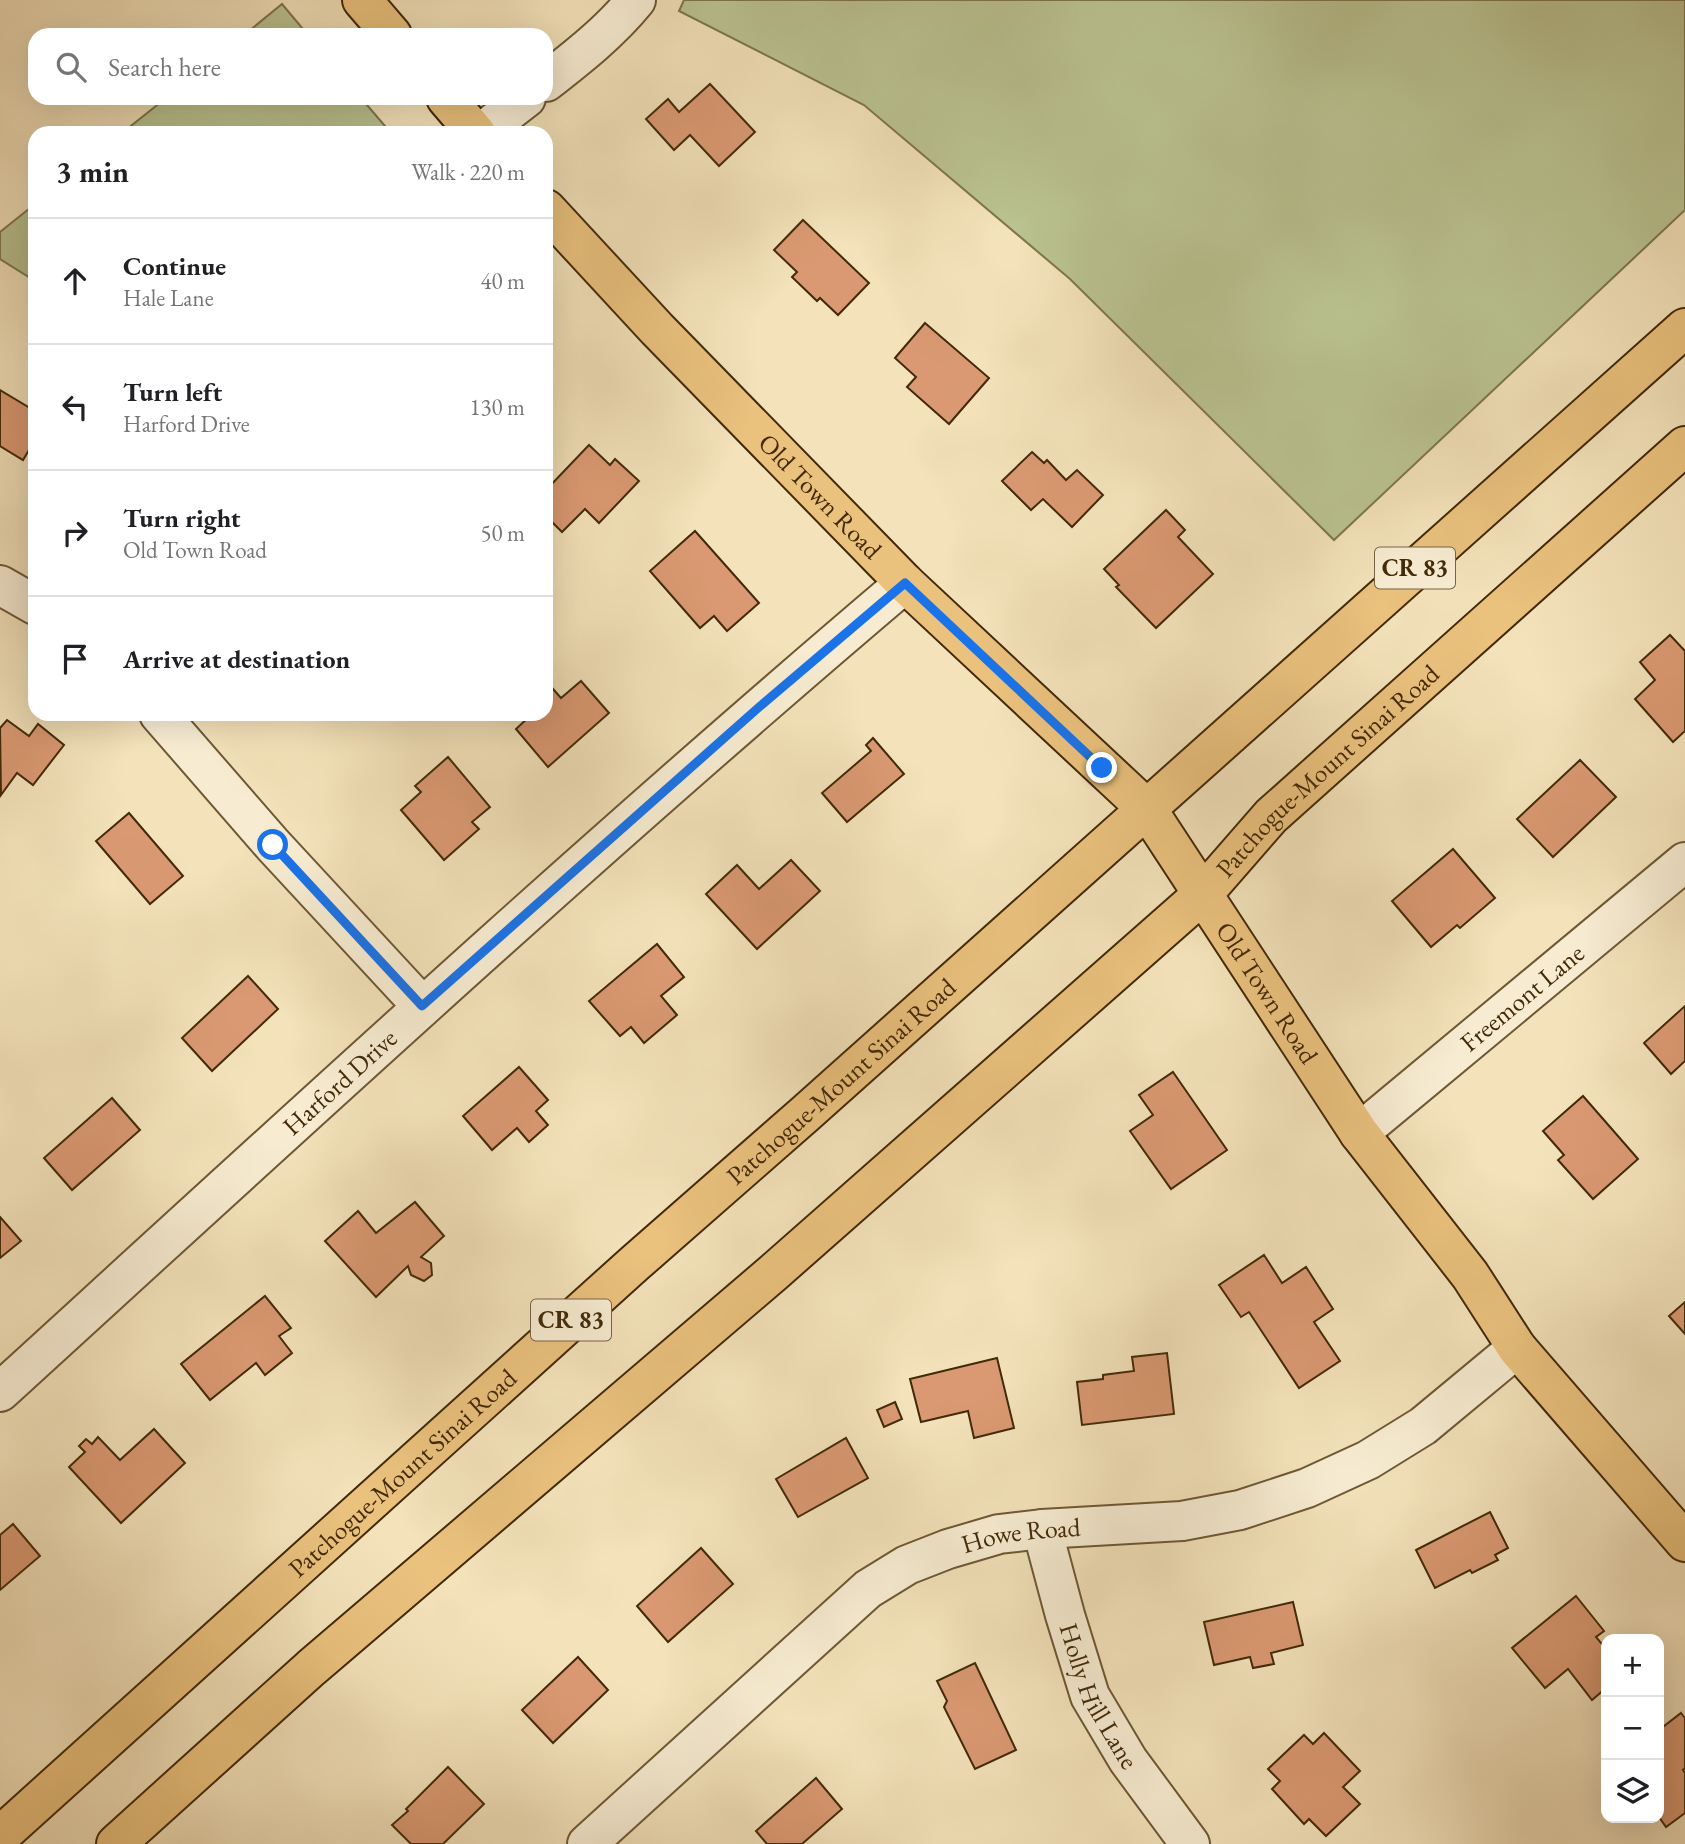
<!DOCTYPE html>
<meta charset="utf-8">
<style>
body{margin:0;font-family:"EB Garamond",serif;background:#f6f6f6;color:#202124}
.controls{position:absolute;right:21px;bottom:21px;display:grid;overflow:hidden;border-radius:14px;box-shadow:0 7px 28px #0002}
.controls button{width:63px;height:63px;display:grid;place-items:center;padding:0;border:0;border-bottom:2px solid #e0e0e0;background:#fff;color:#202124;font:35px sans-serif}
.stop{position:absolute;width:21px;height:21px;margin:-16px;border:5px solid #1a73e8;border-radius:50%;background:#fff}
.stop.end{background:#1a73e8;border-color:#fff;box-shadow:0 2px 7px #0008}
.list{margin:0;padding:0;list-style:none}
h2{display:flex;justify-content:space-between;align-items:center;height:91px;margin:0;padding:0 28px;font-size:30px}
h2 small{font-size:23px;font-weight:400;color:#757577}
.list li{display:grid;grid-template-columns:46px 1fr auto;gap:21px;align-items:center;box-sizing:border-box;height:126px;padding:0 28px;border-top:2px solid #e0e0e0}
.list b{display:block;font-size:26px;white-space:nowrap}
.list p{margin:0;font-size:23px;white-space:nowrap;color:#757577}
.list em{font-size:23px;font-style:normal;color:#757577}
.icon{flex:none;width:38px;height:38px;fill:none;stroke:currentColor;stroke-width:2;stroke-linecap:round;stroke-linejoin:round}
.map{position:relative;flex:none;width:1685px;height:1844px;overflow:hidden}
.search{position:absolute;background:#fff;box-shadow:0 7px 28px #0002;left:28px;top:28px;width:525px;height:77px;display:flex;align-items:center;gap:18px;box-sizing:border-box;padding:0 24px;border-radius:21px;color:#757577;font-size:26px}
.panel{position:absolute;background:#fff;box-shadow:0 7px 28px #0002;left:28px;top:126px;width:525px;height:595px;border-radius:21px}
.map>svg:first-child{display:block}
</style>
<div class="map">
<svg width="1685" height="1844" viewBox="0 0 1685 1844">
<rect width="100%" height="100%" fill="#f3e2ba"/>
<filter id="stains"><feTurbulence type="fractalNoise" baseFrequency=".00286" numOctaves="4"/><feColorMatrix values="0 0 0 0 .2 0 0 0 0 .09 0 0 0 0 .02 0 0 0 .5 -.17"/></filter>
<radialGradient id="worn" r=".72"><stop offset=".6" stop-color="#630" stop-opacity="0"/><stop offset="1" stop-color="#630" stop-opacity=".3"/></radialGradient>
<g fill="#bac391" stroke="#7e764c" stroke-width="2">
<path d="M684,0H1685V210L1334,540L1070,279L864,105L679,11Z"/>
<path d="M282,4L308,35H244Z"/>
<path d="M166,98H361L391,133H122Z"/>
<path d="M35,204V281L0,259V232Z"/>
</g>
<g fill="#da9972" stroke="#422a08" stroke-width="2">
<path d="M710,84L755,132L719,166L690,135L674,150L646,119L668,99L679,112Z"/>
<path d="M803,220L869,283L838,315L820,298L817,301L792,277L797,272L774,250Z"/>
<path d="M925,323L989,378L949,424L907,387L916,377L895,358Z"/>
<path d="M0,390L35,411V440L23,460L0,446Z"/>
<path d="M589,445L610,465L615,459L639,481L599,523L585,509L562,532L546,516V502L552,497L546,490Z"/>
<path d="M1032,452L1044,463L1047,460L1066,480L1077,470L1103,495L1072,527L1043,499L1031,510L1002,481Z"/>
<path d="M1166,510L1185,530L1178,537L1213,574L1156,628L1116,587L1119,585L1104,569Z"/>
<path d="M695,531L759,603L727,631L714,616L700,628L650,571Z"/>
<path d="M1670,635L1685,651V731L1673,742L1635,699L1655,680L1640,662Z"/>
<path d="M546,681L561,698L581,681L609,713L548,767L516,729L532,714H546Z"/>
<path d="M7,720L29,736L38,724L64,745L33,785L17,773L1,795L0,728Z"/>
<path d="M873,738L904,774L847,822L822,793L871,751L866,745Z"/>
<path d="M448,757L490,807L472,822L479,829L444,860L401,810L421,792L415,786Z"/>
<path d="M1580,760L1616,797L1553,857L1517,819Z"/>
<path d="M129,813L183,876L150,904L96,841Z"/>
<path d="M1453,849L1495,898L1460,928L1457,925L1431,947L1392,901Z"/>
<path d="M791,860L820,891L757,949L706,894L737,865L759,889Z"/>
<path d="M657,944L684,977L661,996L677,1015L644,1043L631,1027L620,1036L589,1001Z"/>
<path d="M248,976L278,1009L212,1071L182,1038Z"/>
<path d="M1685,1006V1061L1671,1074L1644,1043Z"/>
<path d="M519,1067L548,1100L536,1111L548,1125L529,1142L517,1128L492,1150L463,1116Z"/>
<path d="M1173,1072L1227,1150L1171,1189L1130,1131L1153,1115L1139,1095Z"/>
<path d="M1583,1096L1638,1159L1593,1199L1558,1160L1564,1155L1543,1131Z"/>
<path d="M112,1098L140,1130L72,1190L44,1158Z"/>
<path d="M415,1202L444,1236L421,1257L431,1263L432,1275L424,1281L411,1275L408,1266L376,1297L325,1241L358,1211L376,1233Z"/>
<path d="M0,1217L21,1241L0,1258Z"/>
<path d="M1264,1255L1282,1283L1306,1267L1333,1309L1314,1322L1340,1361L1299,1388L1249,1312L1241,1317L1219,1285Z"/>
<path d="M265,1296L291,1328L279,1336L292,1353L265,1375L256,1363L210,1400L181,1364Z"/>
<path d="M1685,1302V1334L1669,1316Z"/>
<path d="M1167,1353L1174,1414L1082,1425L1077,1382L1103,1379V1375L1134,1371L1132,1357Z"/>
<path d="M997,1358L1014,1428L974,1438L968,1411L921,1422L910,1379Z"/>
<path d="M895,1402L902,1419L884,1427L877,1410Z"/>
<path d="M154,1429L185,1463L121,1523L69,1467L85,1452L79,1446L86,1439L92,1444L98,1437L120,1460Z"/>
<path d="M846,1438L868,1478L798,1517L776,1479Z"/>
<path d="M1490,1512L1508,1548L1495,1555L1498,1560L1472,1573L1470,1570L1435,1588L1416,1550Z"/>
<path d="M13,1524L40,1556L0,1590V1535Z"/>
<path d="M701,1548L733,1584L668,1642L637,1606Z"/>
<path d="M1576,1596L1604,1631L1596,1637L1606,1649V1688L1592,1700L1568,1669L1545,1688L1512,1648Z"/>
<path d="M1293,1602L1303,1645L1271,1653L1274,1664L1253,1668L1250,1657L1214,1665L1204,1622Z"/>
<path d="M578,1657L608,1690L553,1743L522,1710Z"/>
<path d="M975,1663L1016,1750L975,1769L944,1707L947,1701L937,1681Z"/>
<path d="M1681,1713L1685,1718V1768L1683,1770L1685,1773V1813L1666,1827L1659,1817V1730Z"/>
<path d="M1324,1733L1360,1771L1343,1787L1360,1804L1326,1836L1309,1819L1304,1824L1272,1789L1280,1781L1268,1769L1304,1735L1313,1744Z"/>
<path d="M448,1767L484,1804L443,1844H411L392,1825L408,1811L406,1809Z"/>
<path d="M816,1778L842,1809L802,1844H767L756,1831Z"/>
</g>
<g fill="none" stroke-linecap="round" stroke-linejoin="round">
<defs>
<g id="minor">
<path d="M546,82C578,57 610,32 636,0"/>
<path d="M481,133L526,98"/>
<path d="M0,585L35,605"/>
<path d="M159,714L273,845L422,1006"/>
<path id="s1" d="M1359,1133L1685,862"/>
<path id="s2" d="M0,1392C299,1119 596,845 905,583"/>
<path id="s3" d="M1042,1529L1065,1615L1090,1696L1128,1760L1190,1844"/>
<path id="s4" d="M587,1844L868,1589L907,1565L948,1549L999,1534L1042,1529L1182,1521L1240,1510L1307,1488L1368,1460L1423,1426L1517,1348"/>
</g>
<g id="major">
<path d="M362,0L392,35"/>
<path d="M446,98L476,133"/>
<path id="s5" d="M546,209L657,329L905,583L1147,809L1359,1133L1470,1275L1517,1348L1685,1542"/>
</g>
<g id="highway">
<path id="s6" d="M0,1836L635,1263L805,1114L1685,328"/>
<path id="s7" d="M116,1844L311,1668L773,1273L1203,894L1271,816L1685,446"/>
</g>
</defs>
<use href="#minor" stroke="#6e5834" stroke-width="42"/>
<use href="#major" stroke="#422a08" stroke-width="42"/>
<use href="#highway" stroke="#422a08" stroke-width="42"/>
<use href="#minor" stroke="#f7ecd2" stroke-width="38"/>
<use href="#major" stroke="#eac17d" stroke-width="38"/>
<use href="#highway" stroke="#eac17d" stroke-width="38"/>
</g>
<g fill="none" stroke-linecap="round" stroke-linejoin="round">
<path stroke="#1a73e8" stroke-width="9" d="M273,845L422,1006L758,708L905,583L1102,768"/>
</g>
<g text-anchor="middle" stroke-width="7" stroke-linejoin="round" paint-order="stroke">
<g fill="#f7ecd2" stroke="#786445" stroke-width="2">
<rect x="1375" y="547.5" width="80" height="41" rx="5"/>
<rect x="531" y="1299.5" width="80" height="41" rx="5"/>
</g>
<g font-size="24" font-weight="bold" fill="#422a08">
<text x="1415" y="576">CR 83</text>
<text x="571" y="1328">CR 83</text>
</g>
<g font-size="26" fill="#422a08" stroke="#f7ecd2">
<text dy="9" stroke="none"><textPath href="#s5" startOffset="397">Old Town Road</textPath></text>
<text dy="9" stroke="none"><textPath href="#s7" startOffset="1619">Patchogue-Mount Sinai Road</textPath></text>
<text dy="9" stroke="none"><textPath href="#s5" startOffset="1069">Old Town Road</textPath></text>
<text dy="9" stroke="none"><textPath href="#s1" startOffset="212">Freemont Lane</textPath></text>
<text dy="9" stroke="none"><textPath href="#s2" startOffset="460">Harford Drive</textPath></text>
<text dy="9" stroke="none"><textPath href="#s6" startOffset="1130">Patchogue-Mount Sinai Road</textPath></text>
<text dy="9" stroke="none"><textPath href="#s6" startOffset="542">Patchogue-Mount Sinai Road</textPath></text>
<text dy="9" stroke="none"><textPath href="#s4" startOffset="544">Howe Road</textPath></text>
<text dy="9" stroke="none"><textPath href="#s3" startOffset="177">Holly Hill Lane</textPath></text>
</g>
</g>
<rect width="100%" height="100%" filter="url(#stains)"/>
<rect width="100%" height="100%" fill="url(#worn)"/>
</svg>
<div class="controls">
<button>+</button>
<button>−</button>
<button><svg class="icon" aria-label="layers" viewBox="0 0 24 24"><path d="M12 4l9 5-9 5-9-5zM3 14l9 5 9-5"/></svg></button>
</div>
<div class="stop" style="left:273px;top:845px"></div>
<div class="stop end" style="left:1102px;top:768px"></div>
<div class="search"><svg class="icon" aria-label="search" viewBox="0 0 24 24"><circle cx="10" cy="10" r="6"/><path d="M15 15l6 6"/></svg>Search here</div>
<section class="panel">
<h2>3 min<small>Walk · 220 m</small></h2>
<ul class="list">
<li><svg class="icon" aria-label="ahead" viewBox="0 0 24 24"><path d="M12 20V5M6 11l6-6 6 6"/></svg><div><b>Continue</b><p>Hale Lane</p></div><em>40 m</em></li>
<li><svg class="icon" aria-label="left" viewBox="0 0 24 24"><path d="M17 20v-9H6M10 6l-5 5 5 5"/></svg><div><b>Turn left</b><p>Harford Drive</p></div><em>130 m</em></li>
<li><svg class="icon" aria-label="right" viewBox="0 0 24 24"><path d="M7 20v-9h11M14 6l5 5-5 5"/></svg><div><b>Turn right</b><p>Old Town Road</p></div><em>50 m</em></li>
<li><svg class="icon" aria-label="arrive" viewBox="0 0 24 24"><path d="M6 21V4h12l-3 4 3 4H6"/></svg><div><b>Arrive at destination</b></div></li>
</ul>
</section>
</div>
